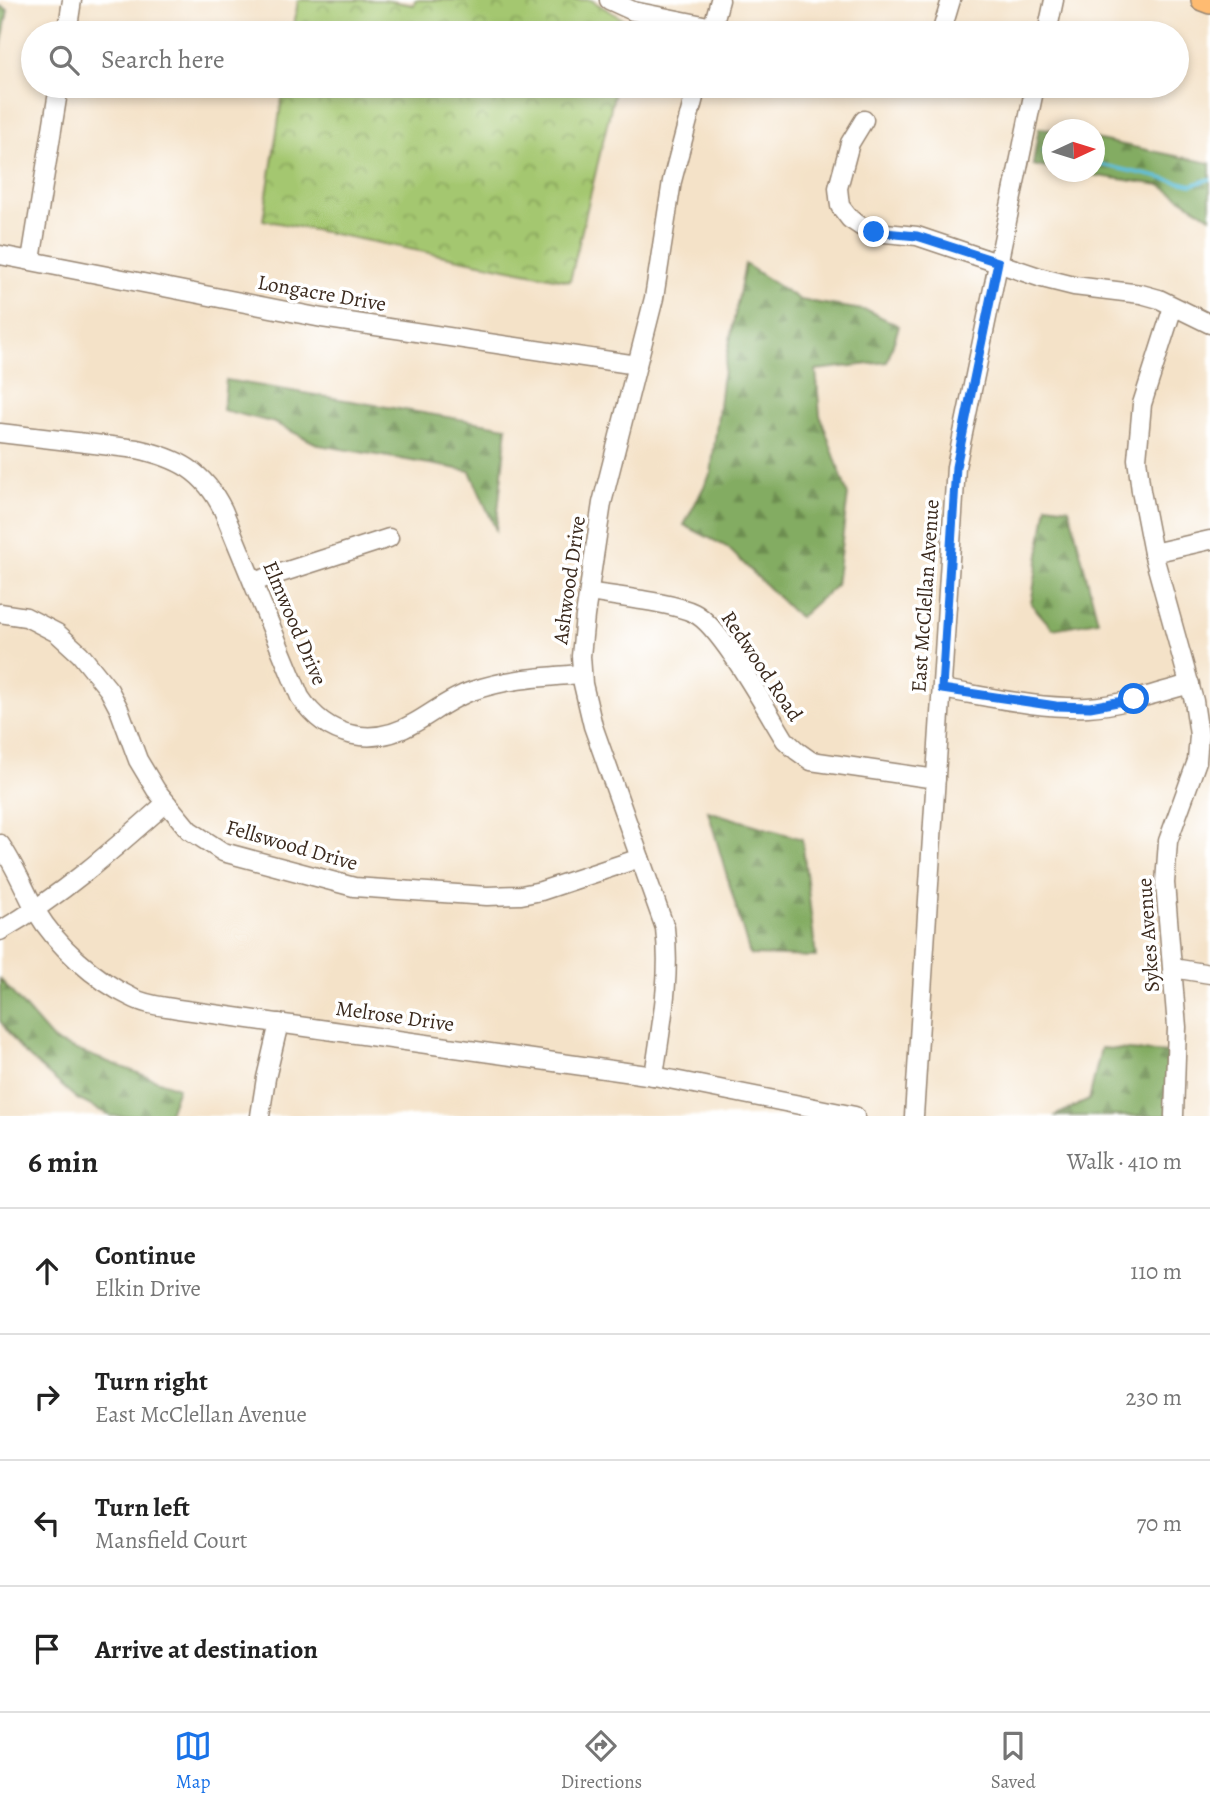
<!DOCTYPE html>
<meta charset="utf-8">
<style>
body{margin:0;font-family:Alegreya,serif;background:#f6f6f6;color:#222}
.compass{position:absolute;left:1042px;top:119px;width:63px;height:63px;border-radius:50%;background:#fff;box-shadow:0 4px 10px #0003;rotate:86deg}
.stop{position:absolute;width:21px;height:21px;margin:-16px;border:5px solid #1a73e8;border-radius:50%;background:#fff}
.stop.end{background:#1a73e8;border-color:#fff;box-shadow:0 2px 7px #0008}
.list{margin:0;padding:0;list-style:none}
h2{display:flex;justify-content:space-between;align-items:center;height:91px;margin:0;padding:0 28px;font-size:30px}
h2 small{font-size:23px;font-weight:400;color:#767676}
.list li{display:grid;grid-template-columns:46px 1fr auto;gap:21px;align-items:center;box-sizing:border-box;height:126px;padding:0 28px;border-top:2px solid #e0e0e0}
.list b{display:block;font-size:26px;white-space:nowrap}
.list p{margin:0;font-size:23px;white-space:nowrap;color:#767676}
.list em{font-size:23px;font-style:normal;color:#767676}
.icon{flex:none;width:38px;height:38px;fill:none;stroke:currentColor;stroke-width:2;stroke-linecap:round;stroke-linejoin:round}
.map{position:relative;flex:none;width:1210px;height:1116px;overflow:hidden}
.search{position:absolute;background:#fff;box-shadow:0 4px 10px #0003;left:21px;right:21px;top:21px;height:77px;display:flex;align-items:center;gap:18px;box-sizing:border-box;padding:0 24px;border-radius:38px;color:#767676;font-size:26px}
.sheet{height:595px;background:#fff}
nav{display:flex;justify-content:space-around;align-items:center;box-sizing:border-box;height:98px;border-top:2px solid #e0e0e0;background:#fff;font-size:19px;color:#767676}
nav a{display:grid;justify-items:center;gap:4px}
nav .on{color:#1a73e8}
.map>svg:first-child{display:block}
</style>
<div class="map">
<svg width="1210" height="1116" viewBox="0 0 1210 1116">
<defs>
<pattern id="forest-firs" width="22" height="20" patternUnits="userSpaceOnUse" patternTransform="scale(1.75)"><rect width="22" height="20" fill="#83ac62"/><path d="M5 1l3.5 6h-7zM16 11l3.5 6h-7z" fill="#6c8c50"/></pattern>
<pattern id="park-crowns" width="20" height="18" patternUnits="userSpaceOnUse" patternTransform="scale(1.75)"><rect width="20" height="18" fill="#a4c770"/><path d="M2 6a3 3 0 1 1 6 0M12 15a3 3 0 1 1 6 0" fill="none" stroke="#87a25b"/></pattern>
</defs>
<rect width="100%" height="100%" fill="#fff"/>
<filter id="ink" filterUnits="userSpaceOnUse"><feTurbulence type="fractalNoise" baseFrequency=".0143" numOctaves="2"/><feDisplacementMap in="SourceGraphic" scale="14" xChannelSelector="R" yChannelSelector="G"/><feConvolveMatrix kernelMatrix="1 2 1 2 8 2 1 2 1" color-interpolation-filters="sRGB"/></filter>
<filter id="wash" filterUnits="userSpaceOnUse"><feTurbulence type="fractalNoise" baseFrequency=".00686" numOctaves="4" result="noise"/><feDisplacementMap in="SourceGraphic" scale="28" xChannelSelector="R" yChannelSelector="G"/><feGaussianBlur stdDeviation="1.57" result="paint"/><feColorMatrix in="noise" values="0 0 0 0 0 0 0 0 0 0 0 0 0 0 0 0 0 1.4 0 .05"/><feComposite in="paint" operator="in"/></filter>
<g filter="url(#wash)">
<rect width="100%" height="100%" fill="#f4e2c8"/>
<g fill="url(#forest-firs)" stroke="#5f6b40" stroke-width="2">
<path d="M0,6L8,10L0,52Z"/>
<path d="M1039,128L1052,130V169L1033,165Z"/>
<path d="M1095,139L1210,163V217L1160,185L1071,172H1094Z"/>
<path d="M745,264L800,300L869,311L899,326L887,362L816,370L820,415L848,495L836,585L799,618L727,547L684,525L711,473L722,381Z"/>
<path d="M226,380L507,427L496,530L470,471L319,445L275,423L223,410Z"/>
<path d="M1047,505L1069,508L1098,621L1053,629L1031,604Z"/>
<path d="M708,811L802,839L816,957L750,955Z"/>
<path d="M0,979L55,1042L178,1088L168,1116H111L77,1099L22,1051L0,1021Z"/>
<path d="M1101,1048L1168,1053L1167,1116H1054L1089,1100Z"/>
</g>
<g fill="url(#park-crowns)" stroke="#707847" stroke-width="2">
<path d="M298,0H384L414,5L415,0H591L629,23L627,33H293Z"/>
<path d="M284,86H616L570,281L263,220Z"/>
</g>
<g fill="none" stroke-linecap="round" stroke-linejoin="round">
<g stroke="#5ec0dd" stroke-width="3.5">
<path d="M1043,151L1052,153"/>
<path d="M1094,163L1192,185L1210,179"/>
</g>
</g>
</g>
<g filter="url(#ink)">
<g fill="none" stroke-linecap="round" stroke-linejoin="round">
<defs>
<g id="minor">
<path d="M609,0L633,11L713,27"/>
<path d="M942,30L951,0"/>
<path d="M67,33L72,0"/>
<path d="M711,33L720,0"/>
<path d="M1047,33L1054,0"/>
<path d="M864,120L850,143L838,188L840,206L850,219L862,227L874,232L917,236L1042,278L1074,286L1141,294L1159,299L1210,324"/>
<path d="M0,255L322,318L637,365"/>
<path d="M31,260L59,86"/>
<path d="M1173,307L1142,404L1137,459L1141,491L1153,553L1194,701L1199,735L1197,761L1168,841L1165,883L1177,1027L1174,1116"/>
<path d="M0,433L137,449C178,458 204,471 223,510L300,697C327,738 373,748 416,722C435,711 451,698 472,691C508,678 545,677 582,674"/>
<path d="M1153,553L1210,540"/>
<path d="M253,582L389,538"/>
<path d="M589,592C616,597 671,602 694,613C721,626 767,711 785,740L797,751L811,761L936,779"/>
<path d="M0,613L26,617L57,633L80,654L109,690L119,709L138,760L156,790L189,830L223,852L354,887L487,896L521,895L541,891L640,858"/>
<path d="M942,689C990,697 1039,709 1088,707C1122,705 1157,693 1190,684"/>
<path d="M0,844C15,865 24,889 36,911C56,945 95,980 131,997C145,1005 162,1006 178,1009L654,1076L855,1116"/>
<path d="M0,931C61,896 113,850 166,803"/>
<path d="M1173,968L1210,974"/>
<path d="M654,1076C661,1026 671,978 665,928L593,726L583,684L581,656L585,616L602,503L654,298L672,181L697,86"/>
<path d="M260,1116L266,1078L279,1023"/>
<path d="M914,1116L956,467L1035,86"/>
</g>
<path id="major" d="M1202,0L1210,3"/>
</defs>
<use href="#minor" stroke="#988673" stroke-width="21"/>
<use href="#major" stroke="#988673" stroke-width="24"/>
<use href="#minor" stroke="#fff" stroke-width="18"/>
<use href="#major" stroke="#febb71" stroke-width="21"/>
</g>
</g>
<g fill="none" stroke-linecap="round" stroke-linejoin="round" filter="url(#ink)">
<path stroke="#1a73e8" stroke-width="9" d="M874,232L917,236L998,262L956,467L942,689L1056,706L1090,707L1134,699"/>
</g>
<g text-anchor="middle" stroke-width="7" stroke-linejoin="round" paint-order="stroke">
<g font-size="21" fill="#3b2a1e" stroke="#fff">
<text transform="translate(322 293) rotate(10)" y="7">Longacre Drive</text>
<text transform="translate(569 580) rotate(-82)" y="7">Ashwood Drive</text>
<text transform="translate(925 596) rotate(-86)" y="7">East McClellan Avenue</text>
<text transform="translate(295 623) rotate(67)" y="7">Elmwood Drive</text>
<text transform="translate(762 666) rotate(56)" y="7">Redwood Road</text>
<text transform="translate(292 845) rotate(16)" y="7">Fellswood Drive</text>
<text transform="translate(1148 935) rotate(-94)" y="7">Sykes Avenue</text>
<text transform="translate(395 1016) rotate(8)" y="7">Melrose Drive</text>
</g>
</g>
</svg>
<svg class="compass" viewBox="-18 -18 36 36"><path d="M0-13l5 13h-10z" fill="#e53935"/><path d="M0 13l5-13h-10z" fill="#767676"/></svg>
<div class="stop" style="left:1134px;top:699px"></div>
<div class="stop end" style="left:874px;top:232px"></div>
<div class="search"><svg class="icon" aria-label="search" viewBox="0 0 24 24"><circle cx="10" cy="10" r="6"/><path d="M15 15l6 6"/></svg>Search here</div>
</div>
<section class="sheet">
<h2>6 min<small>Walk · 410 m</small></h2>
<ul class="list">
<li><svg class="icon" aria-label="ahead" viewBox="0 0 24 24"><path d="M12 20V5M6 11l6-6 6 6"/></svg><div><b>Continue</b><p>Elkin Drive</p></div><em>110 m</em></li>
<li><svg class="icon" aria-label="right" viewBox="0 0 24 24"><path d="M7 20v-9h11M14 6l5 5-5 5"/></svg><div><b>Turn right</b><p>East McClellan Avenue</p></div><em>230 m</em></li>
<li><svg class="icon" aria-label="left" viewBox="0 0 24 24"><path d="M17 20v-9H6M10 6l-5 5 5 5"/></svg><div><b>Turn left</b><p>Mansfield Court</p></div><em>70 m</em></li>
<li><svg class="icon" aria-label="arrive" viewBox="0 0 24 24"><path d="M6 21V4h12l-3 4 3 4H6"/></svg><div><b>Arrive at destination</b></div></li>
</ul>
</section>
<nav>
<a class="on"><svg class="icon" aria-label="map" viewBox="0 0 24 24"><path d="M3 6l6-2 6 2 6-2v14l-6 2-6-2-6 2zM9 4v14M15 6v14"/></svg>Map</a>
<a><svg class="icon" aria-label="directions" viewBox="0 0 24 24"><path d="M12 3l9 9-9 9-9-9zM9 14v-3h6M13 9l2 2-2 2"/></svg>Directions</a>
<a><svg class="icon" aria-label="saved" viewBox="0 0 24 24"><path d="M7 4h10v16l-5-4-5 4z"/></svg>Saved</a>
</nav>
